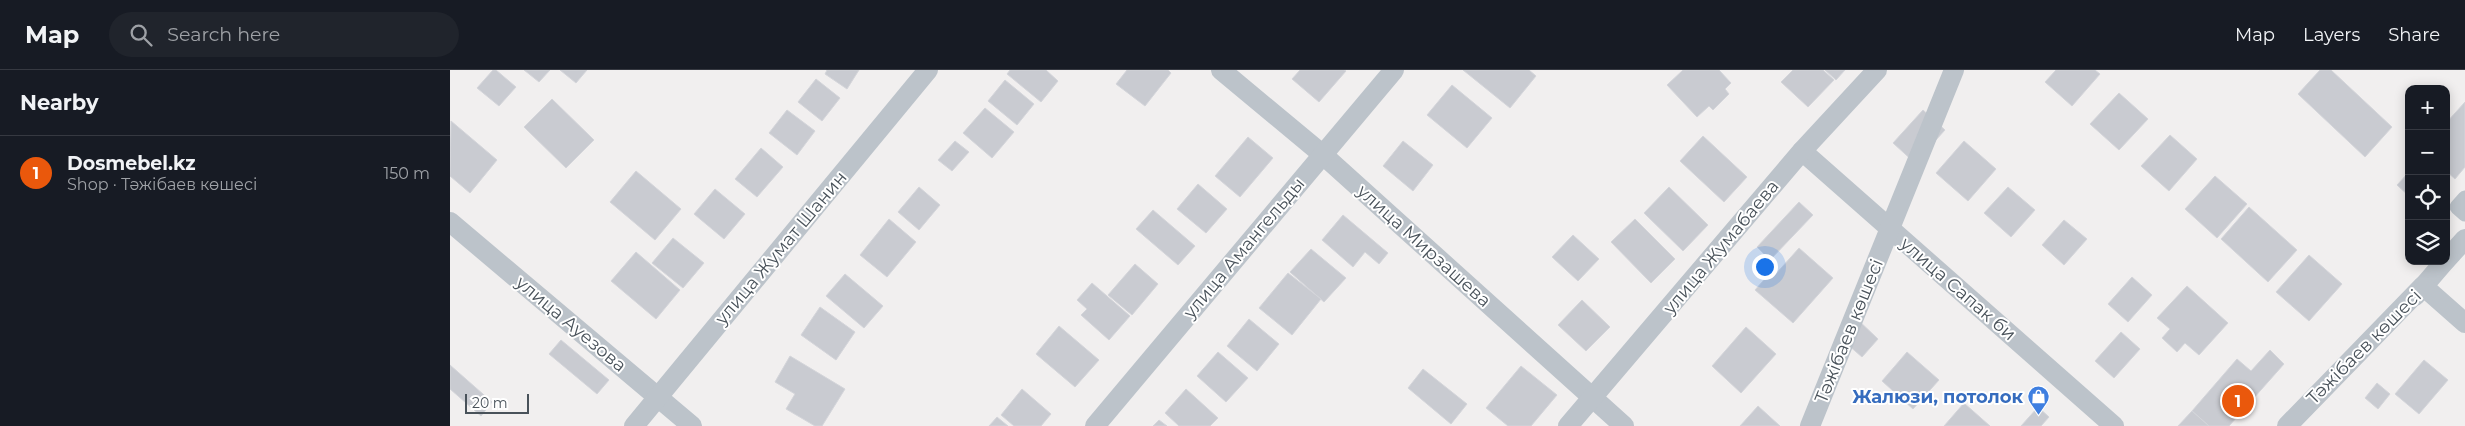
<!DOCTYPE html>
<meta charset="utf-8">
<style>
body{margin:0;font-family:Montserrat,sans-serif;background:#20242c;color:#f1f3f6}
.controls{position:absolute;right:15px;top:15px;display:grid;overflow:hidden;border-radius:10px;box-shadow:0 2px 12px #0003}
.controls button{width:45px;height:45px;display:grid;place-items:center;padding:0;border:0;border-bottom:1px solid #363941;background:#171b24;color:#f1f3f6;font:25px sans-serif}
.scale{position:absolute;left:15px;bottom:12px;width:64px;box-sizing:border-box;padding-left:5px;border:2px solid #49525a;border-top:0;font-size:14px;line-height:18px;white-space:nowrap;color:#49525a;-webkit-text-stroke:4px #fff;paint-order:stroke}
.you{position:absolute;left:1314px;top:196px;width:18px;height:18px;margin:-12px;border:4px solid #fff;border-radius:50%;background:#1a73e8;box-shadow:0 0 0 8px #1a73e833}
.badge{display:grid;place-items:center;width:32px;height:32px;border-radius:50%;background:#ea580c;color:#fff;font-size:16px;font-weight:700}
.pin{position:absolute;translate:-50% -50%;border:2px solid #fff;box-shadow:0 1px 5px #0006}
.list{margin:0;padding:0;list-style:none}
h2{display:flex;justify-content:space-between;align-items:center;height:65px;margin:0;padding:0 20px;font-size:21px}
h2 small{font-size:16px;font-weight:400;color:#9ea1a6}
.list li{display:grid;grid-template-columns:32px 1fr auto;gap:15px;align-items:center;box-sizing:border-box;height:75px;padding:0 20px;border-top:1px solid #363941}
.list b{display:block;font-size:19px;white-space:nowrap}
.list p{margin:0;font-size:16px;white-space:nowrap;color:#9ea1a6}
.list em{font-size:16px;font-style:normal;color:#9ea1a6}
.icon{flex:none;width:28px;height:28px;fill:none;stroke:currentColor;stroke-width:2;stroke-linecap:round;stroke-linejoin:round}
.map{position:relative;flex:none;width:2015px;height:356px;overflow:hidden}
header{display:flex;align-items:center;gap:30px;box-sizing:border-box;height:70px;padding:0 25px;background:#171b24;border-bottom:1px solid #363941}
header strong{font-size:24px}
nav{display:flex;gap:28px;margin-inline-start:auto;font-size:18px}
.search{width:350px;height:45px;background:#20242c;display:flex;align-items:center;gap:12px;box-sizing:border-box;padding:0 18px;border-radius:28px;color:#9ea1a6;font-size:19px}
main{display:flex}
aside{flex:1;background:#171b24}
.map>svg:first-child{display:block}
</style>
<header>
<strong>Map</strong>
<div class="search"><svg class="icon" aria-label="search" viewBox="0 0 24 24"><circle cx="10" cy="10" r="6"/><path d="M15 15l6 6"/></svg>Search here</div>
<nav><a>Map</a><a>Layers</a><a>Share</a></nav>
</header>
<main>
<aside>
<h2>Nearby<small></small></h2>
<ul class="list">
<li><span class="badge">1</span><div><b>Dosmebel.kz</b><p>Shop · Тәжібаев көшесі</p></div><em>150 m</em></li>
</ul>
</aside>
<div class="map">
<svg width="2015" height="356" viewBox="0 0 2015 356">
<rect width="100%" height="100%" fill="#f1efef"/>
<g fill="#c9cbd1" stroke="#d4d5da">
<path d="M43,0H46L66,17L49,36L27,18Z"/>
<path d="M74,0H100L89,12Z"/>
<path d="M110,0H137L126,13Z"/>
<path d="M377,0H409L397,19L375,4Z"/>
<path d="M560,0H596L608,11L591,32L557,4Z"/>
<path d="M677,0H718L721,3L695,36L666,14Z"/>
<path d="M850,0H894L896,1L869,32L842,9Z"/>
<path d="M1013,0H1079L1086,6L1060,38Z"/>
<path d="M1233,0H1269L1281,13L1275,19L1279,24L1263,40L1259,36L1247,47L1217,15Z"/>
<path d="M1343,0H1373L1384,10L1358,37L1331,12Z"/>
<path d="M1375,0H1395L1386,10Z"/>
<path d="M1606,0H1645L1650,4L1622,36L1595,12Z"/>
<path d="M1870,0H1881L1942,57L1915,87L1848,24Z"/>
<path d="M366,9L390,28L372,51L348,32Z"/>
<path d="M555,10L584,34L567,55L538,31Z"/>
<path d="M1002,15L1042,48L1017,78L977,45Z"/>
<path d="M1669,23L1698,49L1669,80L1640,54Z"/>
<path d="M102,29L144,70L116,98L74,57Z"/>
<path d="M2015,32V97L2005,109L1996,101V53Z"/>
<path d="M535,38L564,62L542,88L513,63Z"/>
<path d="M337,40L365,61L347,85L319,63Z"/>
<path d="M1473,40L1495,60L1465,93L1443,73Z"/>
<path d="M1,51L47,90L20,123L0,106Z"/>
<path d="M1720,65L1747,89L1719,121L1691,96Z"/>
<path d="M1253,66L1297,107L1274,132L1230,91Z"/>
<path d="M798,67L823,88L790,127L765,106Z"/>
<path d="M505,71L519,82L502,101L488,90Z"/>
<path d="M953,71L983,95L963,121L933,96Z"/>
<path d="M1514,71L1546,99L1518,131L1486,103Z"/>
<path d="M311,78L333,97L307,127L285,109Z"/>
<path d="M186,101L231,139L205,170L160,132Z"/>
<path d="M1959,102V126L1947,115Z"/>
<path d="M1765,106L1797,134L1767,168L1735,139Z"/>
<path d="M748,114L777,139L756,163L727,139Z"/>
<path d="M469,117L490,135L469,160L448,142Z"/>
<path d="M1219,117L1258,155L1233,181L1194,143Z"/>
<path d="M1558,117L1585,140L1561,167L1534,143Z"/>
<path d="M265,119L295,144L274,169L244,144Z"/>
<path d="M1349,132L1363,145L1320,190L1307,177Z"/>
<path d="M1799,137L1847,180L1818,212L1771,169Z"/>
<path d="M703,140L745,176L728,195L686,159Z"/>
<path d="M893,145L938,183L929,194L915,182L903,197L872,170Z"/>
<path d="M439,149L466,172L437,207L410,185Z"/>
<path d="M1185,149L1225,189L1201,213L1161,172Z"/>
<path d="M1614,150L1637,169L1614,195L1592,175Z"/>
<path d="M1123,165L1149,189L1128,211L1102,187Z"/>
<path d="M223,168L254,193L233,218L202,193Z"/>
<path d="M1349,178L1383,208L1343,253L1305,220L1320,203L1324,206Z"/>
<path d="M861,179L896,208L874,232L840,202Z"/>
<path d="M186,182L230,220L206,249L161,211Z"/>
<path d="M1859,185L1892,214L1859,251L1826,222Z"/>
<path d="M685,194L708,214L682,245L658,225Z"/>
<path d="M838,203L871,229L842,265L809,238Z"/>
<path d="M395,204L433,236L414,258L376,226Z"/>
<path d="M1682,207L1702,225L1678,252L1658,234Z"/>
<path d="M642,213L680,246L659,270L631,245L637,239L627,230Z"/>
<path d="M1737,216L1778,253L1749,285L1735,273L1727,282L1712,268L1720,259L1707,248Z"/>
<path d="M1132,230L1160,257L1136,281L1108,255Z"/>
<path d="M370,237L405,262L386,290L351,265Z"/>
<path d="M799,249L829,274L807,301L777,276Z"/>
<path d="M1407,249L1428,269L1412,287L1390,268Z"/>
<path d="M609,256L649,290L625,317L586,284Z"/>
<path d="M1296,257L1326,284L1291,323L1262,296Z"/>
<path d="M1671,262L1690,279L1664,308L1645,291Z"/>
<path d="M111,270L159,310L147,324L99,284Z"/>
<path d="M1820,280L1834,294L1779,356H1759L1742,341L1787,289L1801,301Z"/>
<path d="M768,282L798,308L776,332L747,306Z"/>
<path d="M1457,282L1489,310L1463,339L1432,311Z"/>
<path d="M340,286L395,319L372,356H365L336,339L345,324L325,312Z"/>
<path d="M1974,290L1998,310L1969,344L1945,324Z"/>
<path d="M0,295L42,332L31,346L0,319Z"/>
<path d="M1071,296L1107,325L1081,356H1058L1036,338Z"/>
<path d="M973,299L1017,334L1001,354L958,318Z"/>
<path d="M1927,313L1940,324L1928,339L1915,328Z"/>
<path d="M572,319L601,344L591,356H564L551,345Z"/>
<path d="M736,319L768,348L760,356H729L715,343Z"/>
<path d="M1514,333L1540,356H1494Z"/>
<path d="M1308,336L1330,356H1290Z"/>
<path d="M1588,337L1599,347L1591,356H1571Z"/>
<path d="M1742,341L1759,356H1728Z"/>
<path d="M547,347L558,356H539Z"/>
<path d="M709,350L717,356H703Z"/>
</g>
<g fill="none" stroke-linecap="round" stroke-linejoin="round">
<path stroke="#bcc3ca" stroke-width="15" d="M2015,128L2007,137L2015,144"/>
<g stroke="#bcc3ca" stroke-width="20">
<path d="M771,0L872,84L1174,356"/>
<path d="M1352,81L1664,356"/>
<path d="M0,152L242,356"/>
<path d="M1996,190L2015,169"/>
<path d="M1965,226L1995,191"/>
<path d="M184,356L478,0"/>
<path d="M645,356L944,0"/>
<path d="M1118,356L1352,81L1427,0"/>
<path d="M1360,356L1504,0"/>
<path d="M1837,356L1973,216L2015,253"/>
</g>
</g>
<defs>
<symbol id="shop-pin" viewBox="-11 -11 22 30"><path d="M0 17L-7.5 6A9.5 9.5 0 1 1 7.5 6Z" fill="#3f7fe0" stroke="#fff"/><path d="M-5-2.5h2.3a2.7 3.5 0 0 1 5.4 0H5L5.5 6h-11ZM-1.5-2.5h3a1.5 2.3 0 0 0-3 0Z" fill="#fff"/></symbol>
</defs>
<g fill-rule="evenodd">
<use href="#shop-pin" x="1576" y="314" width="25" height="34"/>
</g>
<g text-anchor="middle" stroke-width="4" stroke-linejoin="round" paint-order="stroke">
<g font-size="18" fill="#49525a" stroke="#fff">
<text transform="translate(974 176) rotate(42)" y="6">улица Мирзашева</text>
<text transform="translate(1271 177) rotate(-50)" y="6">улица Жумабаева</text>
<text transform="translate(331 178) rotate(-50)" y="6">улица Жумат Шанин</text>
<text transform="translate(794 178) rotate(-50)" y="6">улица Амангельды</text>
<text transform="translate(1508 219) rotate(41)" y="6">улица Сапак би</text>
<text transform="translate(121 254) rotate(40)" y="6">улица Ауезова</text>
<text transform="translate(1399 261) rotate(-68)" y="6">Тәжібаев көшесі</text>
<text transform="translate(1914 277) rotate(-45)" y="6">Тәжібаев көшесі</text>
</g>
<g font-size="18" font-weight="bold" fill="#366cbe" stroke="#fff" text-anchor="end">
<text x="1573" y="333">Жалюзи, потолок</text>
</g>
</g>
</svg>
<div class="controls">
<button>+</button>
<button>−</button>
<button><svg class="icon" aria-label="locate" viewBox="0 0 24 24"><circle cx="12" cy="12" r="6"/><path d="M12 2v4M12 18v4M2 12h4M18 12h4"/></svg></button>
<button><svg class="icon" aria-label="layers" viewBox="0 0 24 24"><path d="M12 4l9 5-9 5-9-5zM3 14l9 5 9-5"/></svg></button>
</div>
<div class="scale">20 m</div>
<div class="you"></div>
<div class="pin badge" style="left:1788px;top:331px">1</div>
</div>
</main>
